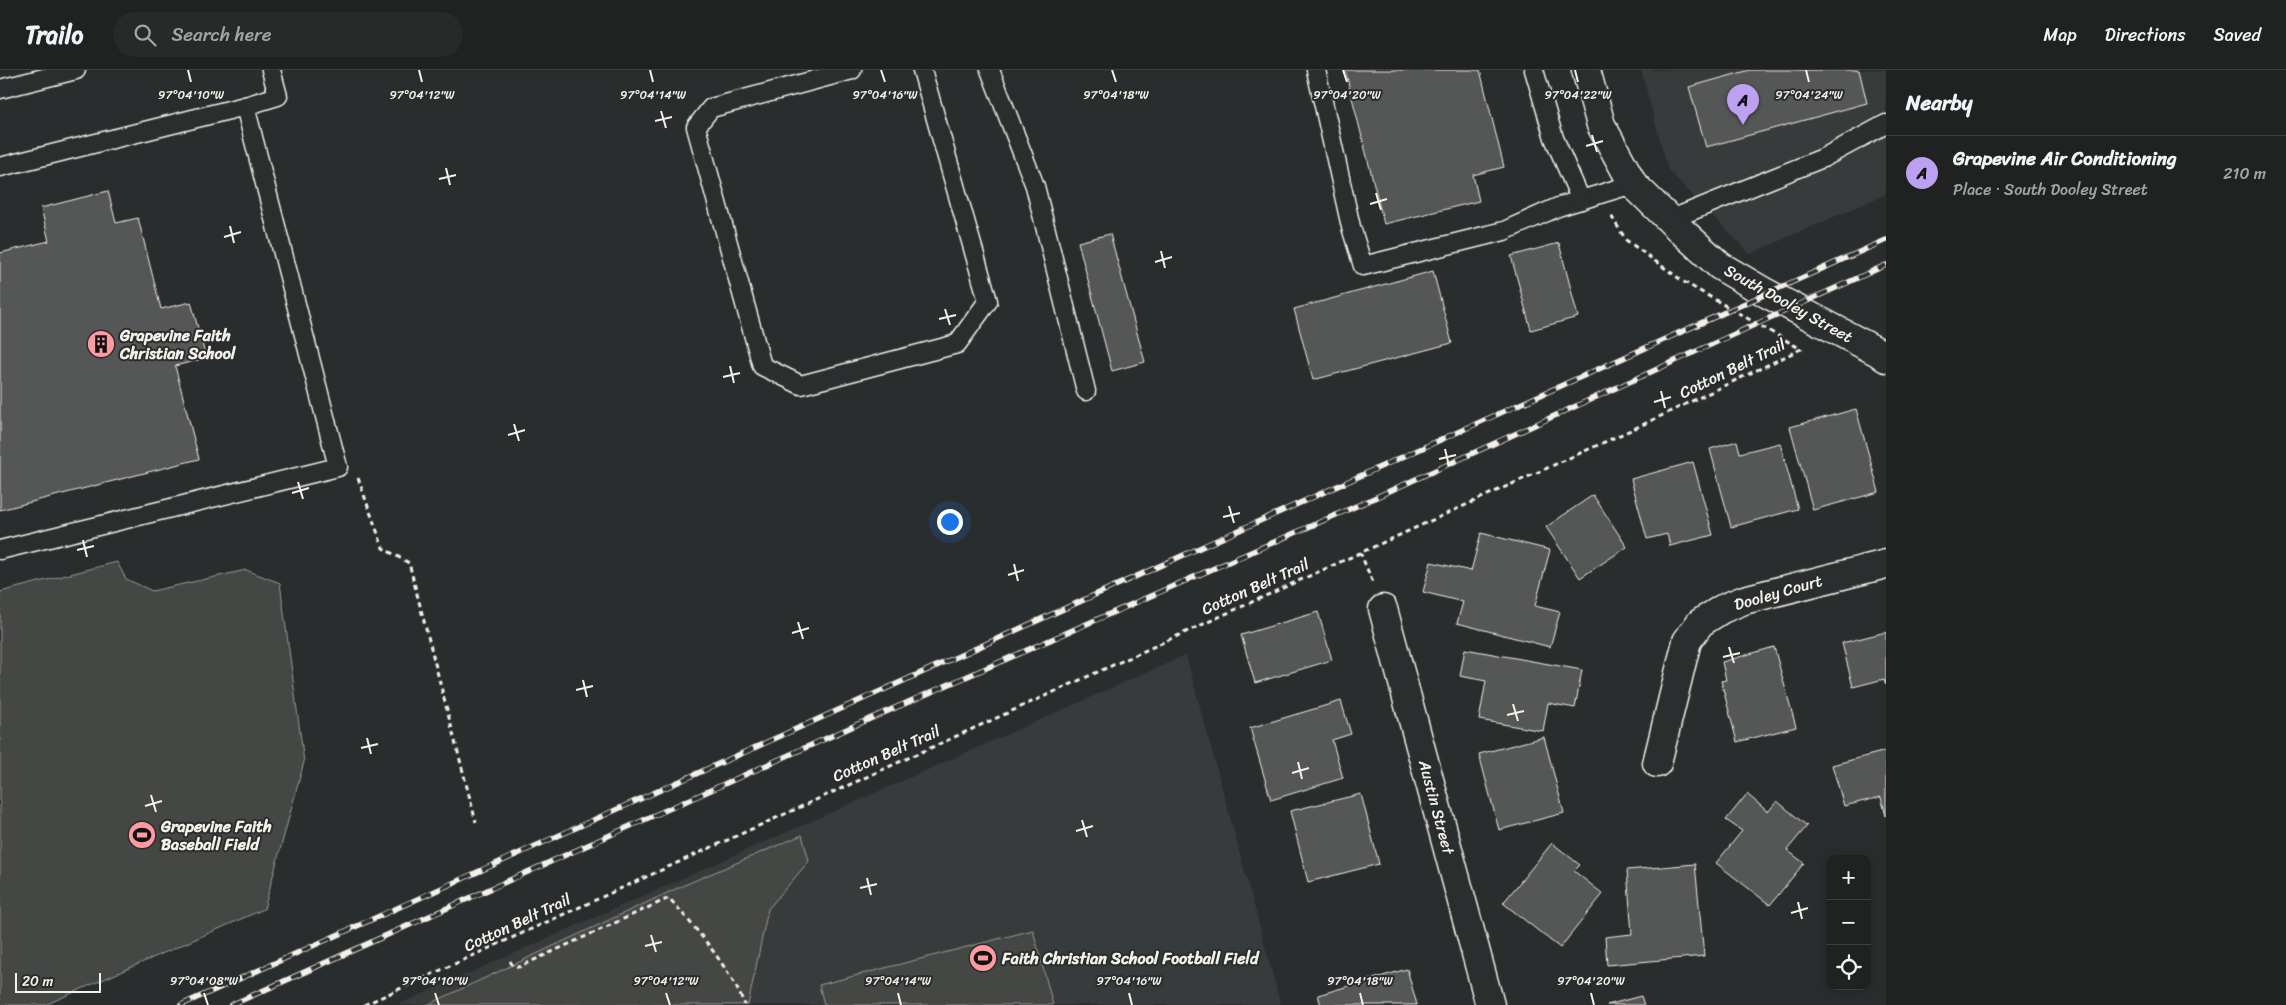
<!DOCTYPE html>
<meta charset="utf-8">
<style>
body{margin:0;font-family:Sriracha,sans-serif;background:#282a2a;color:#f1f3f6}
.controls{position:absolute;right:15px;bottom:15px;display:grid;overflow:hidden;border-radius:10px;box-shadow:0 2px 12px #0003}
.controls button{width:45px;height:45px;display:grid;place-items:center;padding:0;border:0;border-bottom:1px solid #3d3f40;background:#202222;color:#f1f3f6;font:25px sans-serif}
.scale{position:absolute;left:15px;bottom:12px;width:86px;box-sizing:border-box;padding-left:5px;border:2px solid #f4f1e8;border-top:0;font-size:14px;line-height:18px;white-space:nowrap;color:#f4f1e8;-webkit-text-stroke:4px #2a2d2e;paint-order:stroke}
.you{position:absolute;left:949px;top:451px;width:18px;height:18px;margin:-12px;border:4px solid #fff;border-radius:50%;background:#1a73e8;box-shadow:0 0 0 8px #1a73e833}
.badge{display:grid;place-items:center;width:32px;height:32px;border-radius:50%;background:#bca0f2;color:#111;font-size:16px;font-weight:700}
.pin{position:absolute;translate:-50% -41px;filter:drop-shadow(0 1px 2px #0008)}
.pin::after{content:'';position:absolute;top:26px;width:18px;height:15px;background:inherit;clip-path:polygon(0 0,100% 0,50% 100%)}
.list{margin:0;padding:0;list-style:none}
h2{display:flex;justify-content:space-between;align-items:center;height:65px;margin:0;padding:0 20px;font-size:21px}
h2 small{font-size:16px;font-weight:400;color:#a2a4a5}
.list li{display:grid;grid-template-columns:32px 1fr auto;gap:15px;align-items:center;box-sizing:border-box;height:75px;padding:0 20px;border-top:1px solid #3d3f40}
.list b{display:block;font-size:19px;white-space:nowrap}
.list p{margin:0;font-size:16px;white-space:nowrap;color:#a2a4a5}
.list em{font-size:16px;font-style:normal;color:#a2a4a5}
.icon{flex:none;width:28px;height:28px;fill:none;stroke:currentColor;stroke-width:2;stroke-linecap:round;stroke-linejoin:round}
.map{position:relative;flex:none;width:1886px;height:935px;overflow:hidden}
header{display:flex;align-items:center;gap:30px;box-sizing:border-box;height:70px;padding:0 25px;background:#202222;border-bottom:1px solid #3d3f40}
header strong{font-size:24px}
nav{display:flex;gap:28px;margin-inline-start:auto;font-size:18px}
.search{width:350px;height:45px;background:#282a2a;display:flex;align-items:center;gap:12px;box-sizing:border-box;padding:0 18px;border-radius:28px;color:#a2a4a5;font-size:19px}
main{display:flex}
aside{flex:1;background:#202222}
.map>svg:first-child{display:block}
</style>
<header>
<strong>Trailo</strong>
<div class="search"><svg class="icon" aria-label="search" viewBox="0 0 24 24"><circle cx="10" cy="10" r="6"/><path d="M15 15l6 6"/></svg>Search here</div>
<nav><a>Map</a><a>Directions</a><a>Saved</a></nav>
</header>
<main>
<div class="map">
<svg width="1886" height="935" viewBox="0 0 1886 935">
<rect width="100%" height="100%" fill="#2a2d2e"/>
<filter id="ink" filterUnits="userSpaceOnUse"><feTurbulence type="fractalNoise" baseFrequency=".02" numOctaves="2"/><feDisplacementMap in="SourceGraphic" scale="10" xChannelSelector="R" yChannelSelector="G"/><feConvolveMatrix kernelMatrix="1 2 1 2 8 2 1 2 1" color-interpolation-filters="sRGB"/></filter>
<g filter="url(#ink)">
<g fill="#373a3a">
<path d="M1641,0H1886V124L1750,184L1668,100Z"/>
<path d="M1186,585L1281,935H397Z"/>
</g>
<g fill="#444645" stroke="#9c9c96">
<path d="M117,492L126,509L152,521L246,500L280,513L304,692L264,839L45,935H0V522Z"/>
<path d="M802,765L809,791L768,839L748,935H427L682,816Z"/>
<path d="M1033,860L1053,935H824L819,915Z"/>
</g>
<g fill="#555756" stroke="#f4f1e8">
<path d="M1345,0H1480L1504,97L1473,105L1479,131L1384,154Z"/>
<path d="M1750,0H1859L1867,33L1706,77L1689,17Z"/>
<path d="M108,121L116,153L138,148L161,239L191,232L206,288L175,296L199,389L0,440V183L49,171L41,138Z"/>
<path d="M1110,164L1145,292L1112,301L1078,172Z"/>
<path d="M1559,173L1578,247L1531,260L1511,186Z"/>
<path d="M1433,201L1452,273L1313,310L1294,239Z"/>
<path d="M1856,339L1879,422L1813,440L1790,357Z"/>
<path d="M1737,371L1740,383L1780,373L1798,439L1731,457L1710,379Z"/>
<path d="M1693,392L1713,465L1670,476L1667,464L1647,469L1631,409Z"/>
<path d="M1593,425L1627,477L1580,508L1546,457Z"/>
<path d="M1481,463L1550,480L1535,536L1560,542L1550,577L1457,553L1463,532L1423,522L1431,492L1471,501Z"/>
<path d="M1318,542L1332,590L1255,613L1241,565Z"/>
<path d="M1886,562V615L1884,609L1853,617L1842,573Z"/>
<path d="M1774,577L1796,657L1737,672L1721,611L1726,610L1722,592Z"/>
<path d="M1465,579L1582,600L1575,638L1548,633L1543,661L1479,650L1486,611L1460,606Z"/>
<path d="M1341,631L1351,664L1332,670L1343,708L1271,730L1250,658Z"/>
<path d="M1544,667L1564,743L1499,760L1479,684Z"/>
<path d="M1886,681V746L1881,727L1844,736L1832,695Z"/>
<path d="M1361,724L1379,794L1308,812L1290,741Z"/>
<path d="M1747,724L1768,742L1777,731L1807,756L1787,780L1804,793L1770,835L1716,793L1742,761L1726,750Z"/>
<path d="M1552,773L1580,795L1574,801L1603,824L1560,878L1503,833Z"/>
<path d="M1695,794L1704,886L1607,895L1605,867L1632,864L1627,800Z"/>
<path d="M1407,899L1417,935H1321L1318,925Z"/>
<path d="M1641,926L1644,935H1607Z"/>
</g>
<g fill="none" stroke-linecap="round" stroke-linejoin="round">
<defs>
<g id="lane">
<path d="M852,0L711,38L696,57L762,296L801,315L957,274L988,231L922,0"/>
<path d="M990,0L1035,116L1086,321"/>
<path d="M1316,0L1351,157L1363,196L1504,161L1558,137L1633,114"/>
<path d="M1534,0L1554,68L1581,130"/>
<path d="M0,19L76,0"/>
<path d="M0,97L245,36"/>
<path d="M1669,150L1823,88L1886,54"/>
<path d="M0,480L338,397L245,36L278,26L271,0"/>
</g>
<g id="street">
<path d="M1383,539L1490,935"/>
<path d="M1657,693L1687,571L1700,553L1722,539L1744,530L1886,494"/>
</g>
<path id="secondary" d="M1586,0L1601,55L1633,114L1675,155L1720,196L1766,223L1878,282L1886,288"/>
</defs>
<use href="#lane" stroke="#f4f1e8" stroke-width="21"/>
<use href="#street" stroke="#f4f1e8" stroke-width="31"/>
<use href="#secondary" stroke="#f4f1e8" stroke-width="31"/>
<g stroke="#f4f1e8" stroke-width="3" stroke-dasharray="5 4" stroke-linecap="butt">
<path d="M358,408L383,478L409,493L476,752"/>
<path d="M1360,482L1373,513"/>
<path d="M510,891L513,896L519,897L669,828C698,861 727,894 745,935"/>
<path d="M364,935L1642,355L1801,279L1684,212L1626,170L1610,144"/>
</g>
<use href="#lane" stroke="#2a2d2e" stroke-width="18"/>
<use href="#street" stroke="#2a2d2e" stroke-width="28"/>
<use href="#secondary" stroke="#2a2d2e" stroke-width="28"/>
<defs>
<g id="rail">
<path d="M181,935L1886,170"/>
<path d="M231,935L856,655L1361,434L1886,195"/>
</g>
</defs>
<use href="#rail" stroke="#f4f1e8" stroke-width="5.5"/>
<use href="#rail" stroke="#2a2d2e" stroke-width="4" stroke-dasharray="11" stroke-linecap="butt"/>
</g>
</g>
<path fill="none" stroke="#f4f1e8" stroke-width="2" d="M188,0L191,12M419,0L422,12M650,0L653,12M881,0L885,12M1112,0L1116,12M1343,0L1347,12M1575,0L1578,12M1806,0L1809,12M661,41L666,58M655,51L672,47M1592,65L1597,82M1586,76L1603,71M446,98L450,115M439,109L456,105M1376,123L1381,140M1370,134L1387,129M230,156L234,173M224,167L241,162M1161,181L1165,198M1155,192L1172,187M945,239L950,255M939,249L956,245M730,296L734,313M723,307L740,303M1661,321L1665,338M1654,332L1671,327M514,354L519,371M508,365L525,360M1445,379L1449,396M1439,389L1456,385M298,412L303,429M292,423L309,418M1229,436L1234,453M1223,447L1240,443M83,470L87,487M77,480L94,476M1014,494L1018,511M1008,505L1024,500M798,552L803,569M792,563L809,558M1729,577L1734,593M1723,587L1740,583M583,610L587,627M576,620L593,616M1513,634L1518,651M1507,645L1524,641M367,668L371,684M361,678L378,674M1298,692L1302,709M1292,703L1309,698M151,725L156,742M145,736L162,731M1082,750L1087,767M1076,761L1093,756M867,808L871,825M860,818L877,814M1798,832L1802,849M1791,843L1808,838M651,865L656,882M645,876L662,872M204,923L208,935M435,923L439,935M666,923L670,935M898,923L901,935M1129,923L1132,935M1360,923L1363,935M1591,923L1594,935"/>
<defs>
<symbol id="building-disc" viewBox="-11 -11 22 22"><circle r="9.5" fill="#ff9aa2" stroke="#2a2d2e"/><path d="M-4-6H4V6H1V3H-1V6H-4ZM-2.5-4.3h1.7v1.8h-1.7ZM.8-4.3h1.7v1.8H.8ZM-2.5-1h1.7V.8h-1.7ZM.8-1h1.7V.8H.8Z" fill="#111"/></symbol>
<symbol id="stadium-disc" viewBox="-11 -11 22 22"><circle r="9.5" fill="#ff9aa2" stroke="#2a2d2e"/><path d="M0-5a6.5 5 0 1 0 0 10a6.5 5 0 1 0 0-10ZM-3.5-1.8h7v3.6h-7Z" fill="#111"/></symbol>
</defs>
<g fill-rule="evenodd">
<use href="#building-disc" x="85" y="258" width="32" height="32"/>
<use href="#stadium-disc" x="126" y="749" width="32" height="32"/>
<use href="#stadium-disc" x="967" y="872" width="32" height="32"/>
</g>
<g text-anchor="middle" stroke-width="4" stroke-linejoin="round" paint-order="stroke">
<g font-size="16" fill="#f4f1e8" stroke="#2a2d2e">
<text transform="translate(1789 233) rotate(29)" y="6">South Dooley Street</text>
<text transform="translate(1732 298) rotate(-26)" y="6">Cotton Belt Trail</text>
<text transform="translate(1255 516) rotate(-24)" y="6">Cotton Belt Trail</text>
<text transform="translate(1778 522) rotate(-16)" y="6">Dooley Court</text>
<text transform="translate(886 683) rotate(-24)" y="6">Cotton Belt Trail</text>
<text transform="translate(1437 737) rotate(75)" y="6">Austin Street</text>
<text transform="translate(517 852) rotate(-25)" y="6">Cotton Belt Trail</text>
</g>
<g font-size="16" font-weight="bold" fill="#f4f1e8" stroke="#2a2d2e" text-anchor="start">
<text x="120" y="271">Grapevine Faith<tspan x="120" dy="18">Christian School</tspan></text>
<text x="161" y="762">Grapevine Faith<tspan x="161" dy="18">Baseball Field</tspan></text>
<text x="1002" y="894">Faith Christian School Football Field</text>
</g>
</g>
<g font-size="12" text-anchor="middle" fill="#f4f1e8" stroke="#2a2d2e" stroke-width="4" stroke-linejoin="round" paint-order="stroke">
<text x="191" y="29">97°04'10"W</text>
<text x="422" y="29">97°04'12"W</text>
<text x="653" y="29">97°04'14"W</text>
<text x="885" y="29">97°04'16"W</text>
<text x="1116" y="29">97°04'18"W</text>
<text x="1347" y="29">97°04'20"W</text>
<text x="1578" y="29">97°04'22"W</text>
<text x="1809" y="29">97°04'24"W</text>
<text x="204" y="915">97°04'08"W</text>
<text x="435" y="915">97°04'10"W</text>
<text x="666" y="915">97°04'12"W</text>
<text x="898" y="915">97°04'14"W</text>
<text x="1129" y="915">97°04'16"W</text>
<text x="1360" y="915">97°04'18"W</text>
<text x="1591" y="915">97°04'20"W</text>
</g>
</svg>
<div class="controls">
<button>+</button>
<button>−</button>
<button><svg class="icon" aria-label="locate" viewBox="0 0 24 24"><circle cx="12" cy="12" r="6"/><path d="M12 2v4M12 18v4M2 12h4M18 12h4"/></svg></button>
</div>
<div class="scale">20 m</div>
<div class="you"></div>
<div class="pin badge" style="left:1743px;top:55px">A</div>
</div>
<aside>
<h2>Nearby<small></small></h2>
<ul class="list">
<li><span class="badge">A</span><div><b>Grapevine Air Conditioning</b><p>Place · South Dooley Street</p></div><em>210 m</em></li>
</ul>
</aside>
</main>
